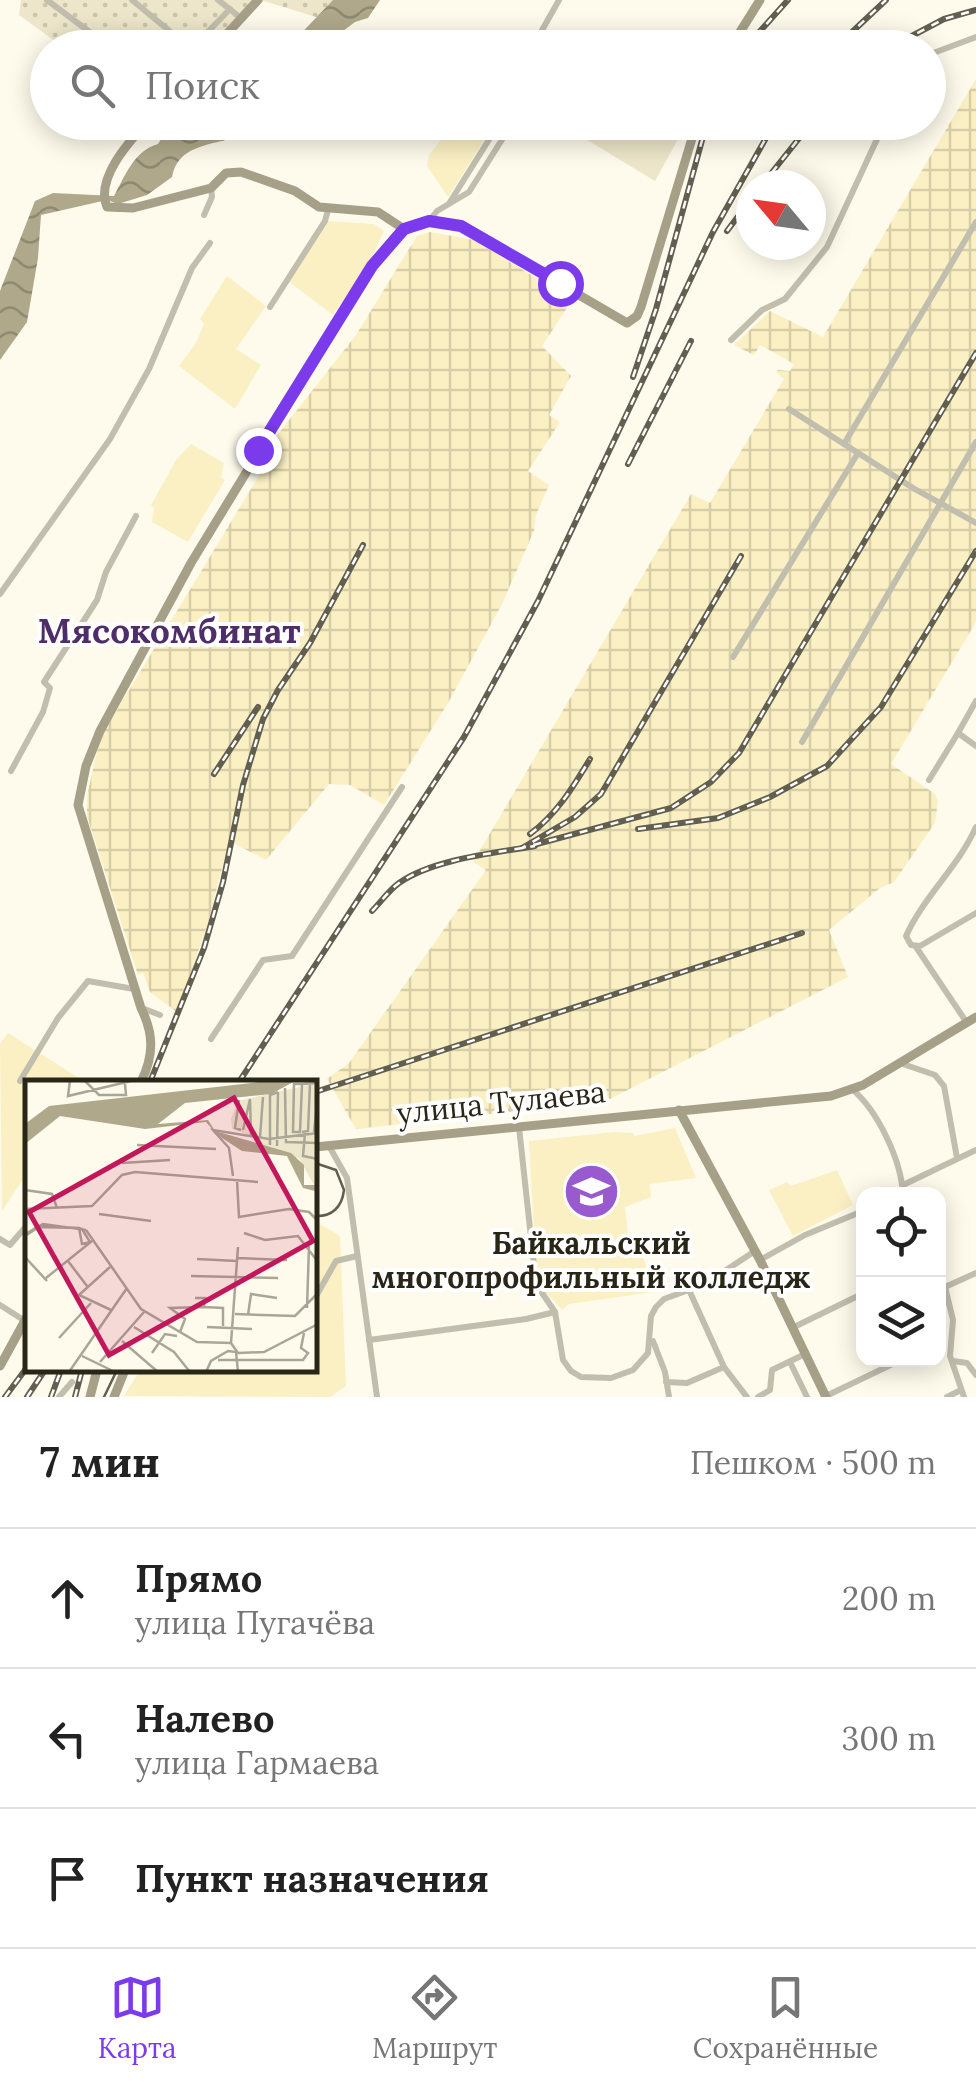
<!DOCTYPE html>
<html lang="ru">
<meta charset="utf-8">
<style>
body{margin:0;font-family:Lora,serif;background:#f2f2f2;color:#222}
.controls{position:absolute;right:30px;bottom:30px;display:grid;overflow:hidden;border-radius:20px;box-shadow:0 5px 25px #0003}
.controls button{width:90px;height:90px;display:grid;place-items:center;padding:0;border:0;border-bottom:2px solid #e0e0e0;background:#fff;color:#222;font:50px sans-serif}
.compass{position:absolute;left:736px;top:170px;width:90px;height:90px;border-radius:50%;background:#fff;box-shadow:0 5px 25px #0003;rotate:299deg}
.stop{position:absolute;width:30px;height:30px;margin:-22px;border:8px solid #7c3aed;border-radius:50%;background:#fff}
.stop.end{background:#7c3aed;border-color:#fff;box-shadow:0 2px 10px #0008}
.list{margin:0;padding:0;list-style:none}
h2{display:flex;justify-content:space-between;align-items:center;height:130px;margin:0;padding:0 40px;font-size:42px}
h2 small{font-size:32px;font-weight:400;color:#767676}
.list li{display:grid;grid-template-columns:65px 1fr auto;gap:30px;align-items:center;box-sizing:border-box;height:140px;padding:0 40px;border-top:2px solid #e0e0e0}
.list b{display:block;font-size:38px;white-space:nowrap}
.list p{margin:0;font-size:32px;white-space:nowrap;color:#767676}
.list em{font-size:32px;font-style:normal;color:#767676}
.icon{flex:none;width:55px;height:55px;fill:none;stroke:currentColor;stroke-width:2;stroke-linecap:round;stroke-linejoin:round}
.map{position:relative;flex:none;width:976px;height:1397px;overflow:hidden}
.search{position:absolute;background:#fff;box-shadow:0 5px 25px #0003;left:30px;right:30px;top:30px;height:110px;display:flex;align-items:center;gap:25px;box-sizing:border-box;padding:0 35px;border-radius:55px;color:#767676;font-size:38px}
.sheet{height:550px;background:#fff}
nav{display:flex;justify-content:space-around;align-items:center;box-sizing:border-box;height:140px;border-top:2px solid #e0e0e0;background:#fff;font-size:28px;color:#767676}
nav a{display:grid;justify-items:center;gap:5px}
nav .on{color:#7c3aed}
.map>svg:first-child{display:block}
</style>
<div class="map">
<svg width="976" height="1397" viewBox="0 0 976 1397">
<defs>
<pattern id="industrial-grid" width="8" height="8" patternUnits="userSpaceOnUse" patternTransform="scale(2.5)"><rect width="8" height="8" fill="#fbf0c4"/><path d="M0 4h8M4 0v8" fill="none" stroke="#d7cea8"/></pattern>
<pattern id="garden-dots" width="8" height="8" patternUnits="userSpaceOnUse" patternTransform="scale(2.5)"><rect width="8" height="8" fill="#ede6ca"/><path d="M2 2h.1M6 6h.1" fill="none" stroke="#cbc5ad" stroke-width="1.8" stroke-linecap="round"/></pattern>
<pattern id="water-waves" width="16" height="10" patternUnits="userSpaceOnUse" patternTransform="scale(2.5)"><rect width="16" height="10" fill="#afa88b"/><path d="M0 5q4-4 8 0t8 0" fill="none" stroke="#8e8971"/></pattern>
</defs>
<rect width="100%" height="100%" fill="#fefbec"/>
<g fill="#fbf0c4">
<path d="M454,123H495L448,197L427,166L429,155Z"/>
<path d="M328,221L374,224L384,231L370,261L333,315L288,281Z"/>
<path d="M227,276L266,306L236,349L261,365L235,409L179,366L196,343L204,324L200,319Z"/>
<path d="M191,444L224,463L221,477L225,480L188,542L152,522L154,508L151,505L176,460Z"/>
<path d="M8,1033L85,1082H28L27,1173L2,1211L0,1044Z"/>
<path d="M675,1128L696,1178L650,1184L651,1197L625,1207L629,1244L644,1259L653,1292L569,1304L562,1310L541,1287L536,1267L529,1141L614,1132L633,1133L634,1136Z"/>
<path d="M837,1170L853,1205L793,1236L769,1190L787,1182L791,1186Z"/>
<path d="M315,1221L340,1236L346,1386L330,1397L124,1396L140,1370H315Z"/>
</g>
<g fill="url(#industrial-grid)">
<path d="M976,79V622L891,764L935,794L938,801L935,823L894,882L880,888L829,930L848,977L606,1101L356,1129L327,1079L349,1063L486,870L473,862L691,494L710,503L784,379L776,373L778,370L790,371L794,364L760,345L754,355L734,345L770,311L823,337Z"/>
<path d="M430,232L474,240L572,300L542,346L571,376L549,415L560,422L528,471L549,485L536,515L534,531L502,604L448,703L384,805L350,785L329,784L266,860L229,841L208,923L177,1012L150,992L143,973L138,975L87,816V796L100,738L260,474L256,471L264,452L356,335L417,236Z"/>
</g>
<path fill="#ede6ca" d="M592,123V122L687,123L655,181L584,138Z"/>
<path fill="url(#garden-dots)" d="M21,0H340L319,18L264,1L211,48L63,47L19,15Z"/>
<g fill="url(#water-waves)">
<path d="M333,0H380L368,18L355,22L322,47H288Z"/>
<path d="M171,123H271C257,127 245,134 232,138C207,146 178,146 172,177L147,195L118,204L107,200L41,215L38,258L27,322L0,360V291L35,201L53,193L114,196C126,174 134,151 158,144Z"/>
</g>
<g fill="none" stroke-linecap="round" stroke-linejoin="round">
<g stroke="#c2beae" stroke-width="6">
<path d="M47,0L111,48"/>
<path d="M132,0L190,48"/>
<path d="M218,0L241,18"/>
<path d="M192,48L230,9"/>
<path d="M532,48L559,0"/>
<path d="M928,55L976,37"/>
<path d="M450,202L500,122"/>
<path d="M204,215L212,197L211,188"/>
<path d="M429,221L437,211L469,192L513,122"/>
<path d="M270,307L325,221L328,210"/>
<path d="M731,340L762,310L785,299L827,247L885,122"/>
<path d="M789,409L913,488L976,523"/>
<path d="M844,444L976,222"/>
<path d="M0,594L110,439L149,369L192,268L210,243"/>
<path d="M733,657L858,453"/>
<path d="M958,733L976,701"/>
<path d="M802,742L976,442"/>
<path d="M11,771L43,712L50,688L44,682L97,600L106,572L136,516"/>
<path d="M929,780L958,733L976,746"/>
<path d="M976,827C959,866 924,896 906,936L911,945L920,946L976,913"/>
<path d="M916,947L967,1023"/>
<path d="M142,1008L160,1015"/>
<path d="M211,1039L263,960L292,956L402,787"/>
<path d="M900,1063L935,1075L944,1086L957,1158"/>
<path d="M20,1081L58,1018L88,981L134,989"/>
<path d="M852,1089C878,1111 901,1160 903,1194"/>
<path d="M519,1127L536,1284L555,1312L563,1360L571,1371L581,1377L611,1378L633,1370L648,1353L651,1316L656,1307L664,1299L705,1284L755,1251"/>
<path d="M329,1146L347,1178L377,1397"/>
<path d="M903,1185L976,1150"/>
<path d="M0,1239L10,1245L28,1224"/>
<path d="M760,1260L805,1235L858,1213L864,1214"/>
<path d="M938,1275L945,1287L953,1320L950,1356L964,1397"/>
<path d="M945,1287L976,1273"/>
<path d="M689,1290L724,1367L747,1397"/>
<path d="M315,1298L336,1261L357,1256"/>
<path d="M0,1305L25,1321"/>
<path d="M792,1328L864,1293"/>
<path d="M369,1340L526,1319L555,1312"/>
<path d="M653,1341L665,1372L669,1397"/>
<path d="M953,1361L967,1363L976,1375"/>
<path d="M790,1362L807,1397"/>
<path d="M666,1382L687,1383L724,1367"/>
<path d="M826,1396L901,1360"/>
<path d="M59,1397L72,1382"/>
<path d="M758,1397L770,1390L772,1370L805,1354"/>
<path d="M947,1397L961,1390"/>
</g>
<g stroke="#a6a089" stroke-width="9">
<path d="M214,48L258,0"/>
<path d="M730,48L760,0"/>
<path d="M147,122C129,142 95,179 107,207L133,208L211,188L226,173L241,172L295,191L319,207L378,212L404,229"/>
<path d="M141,1082C154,1055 154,1034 141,1008L78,805L86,766L100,731L191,563L372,266C399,231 414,213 461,226L627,323L637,316L641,307L697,122"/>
<path d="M679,1110L760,1260L826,1397"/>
<path d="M315,1147L831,1096L863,1085L976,1017"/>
<path d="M0,1366L28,1315"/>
<path d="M90,1397L97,1370"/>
<path d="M114,1397L125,1370"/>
</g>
<g stroke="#625f50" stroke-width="2.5">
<path d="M315,1163L336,1170L344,1190C342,1207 332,1217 315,1216"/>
<path d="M104,1397L117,1370"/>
</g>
<defs>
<g id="rail">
<path d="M745,48L788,0"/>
<path d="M835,48L886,0"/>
<path d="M889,48L944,19L976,10"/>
<path d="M762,185L812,122"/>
<path d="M727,231L751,199"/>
<path d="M633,377L656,309L707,122"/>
<path d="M628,464L691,341"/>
<path d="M741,556L601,794L575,817L522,848L671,808L711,782L739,753L976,353"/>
<path d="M214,774L258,707"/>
<path d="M638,829L718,818L770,797L827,766L881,707L976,551"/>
<path d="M530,834C557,814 573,787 590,759"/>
<path d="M372,911C381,902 389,890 399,883C433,859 495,853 535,846"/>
<path d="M150,1082L204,948L223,882L243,785L263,719L278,690L310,643L363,545"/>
<path d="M239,1082L464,737L538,601L713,232L775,122"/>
<path d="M315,1092L802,933"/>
<path d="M5,1397L28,1366"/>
<path d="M27,1397L45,1370"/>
<path d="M51,1397L61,1370"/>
<path d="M75,1397L82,1370"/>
</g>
</defs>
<use href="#rail" stroke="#625f50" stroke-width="6"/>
<use href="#rail" stroke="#fff" stroke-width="2.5" stroke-dasharray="8" stroke-linecap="butt"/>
</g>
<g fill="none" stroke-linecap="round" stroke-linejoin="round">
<path stroke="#7c3aed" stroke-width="12" d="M258,450L372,266L404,229L429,221L461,226L560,283"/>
</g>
<defs>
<symbol id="university-disc" viewBox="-11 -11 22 22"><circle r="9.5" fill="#995ad0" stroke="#fff"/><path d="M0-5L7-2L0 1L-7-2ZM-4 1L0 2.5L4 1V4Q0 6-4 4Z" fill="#fff"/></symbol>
</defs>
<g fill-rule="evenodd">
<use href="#university-disc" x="560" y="1160" width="63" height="63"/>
</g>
<g text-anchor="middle" stroke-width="8" stroke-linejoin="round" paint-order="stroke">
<g font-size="30" fill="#292618" stroke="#fff">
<text transform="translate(501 1103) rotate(-6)" y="10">улица Тулаева</text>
</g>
<g font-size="30" font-weight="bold" fill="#292618" stroke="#fff">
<text x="591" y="1254">Байкальский<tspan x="591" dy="34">многопрофильный колледж</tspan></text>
</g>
<g font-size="35" font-weight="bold" fill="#4d2e68" stroke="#fff">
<text x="169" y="643">Мясокомбинат</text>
</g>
</g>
<g transform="translate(25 1080)">
<rect width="292" height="292" fill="#fefbec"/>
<path d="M292,3V106L290,107L274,78L233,67L230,57L207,49L206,39L213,21Z" fill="#ede6ca"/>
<path d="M252,0H272L246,14L160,23L133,44L183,40L190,51L266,73L279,85V105H292L290,111L278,108L262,76L217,71L197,58L188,50L181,42L120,49L35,36L0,64V44L24,26Z" fill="#afa88b"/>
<path fill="none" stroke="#a9a697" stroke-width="2.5" d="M45,0L43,16L110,0M59,0L74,15H101L100,4M277,4L275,52H268L269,4H277L293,3M260,8L261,62L293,63M214,20L210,48L216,50M218,50L225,19L226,55M277,52L283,51L285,3M289,52L293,15M280,53L278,76L293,79M235,57L238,17M112,65L191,69M245,65V15L253,12M252,66L253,12M97,83L145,80M208,96L204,68L188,50L244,59L293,53M212,100L214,137L264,129L284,132L293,141M0,110L27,114L32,128M0,129L67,126L97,95L110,92L233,102M74,134L126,141M61,150L116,229L172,262L206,263L213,273L239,272L293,244M219,153L240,160L273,156L293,182M0,154L18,144L61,150M0,155L10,148L14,146L54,148L57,149L65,162L57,164L54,148L14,147L0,156M0,177L22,201M213,178L262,180M172,179L212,181M43,181L62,206M85,187L54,215L86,230M166,196L253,198M21,198L67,161M179,227L198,228V246M282,228L284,166M210,234L270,236L293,213M223,235L226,214L252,218M109,247L149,272L165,292M182,247L227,249M155,252L160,239L145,228L179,227L180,218H170M34,258L66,223M97,261L133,292M206,263L213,167M127,273L140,254L152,256M57,276L90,292M193,280H278L283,273L276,268L279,253M75,282L119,232M44,292L102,208M181,292L186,281L203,271L211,272L213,292"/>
<path fill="#c2185b" fill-opacity="0.15" stroke="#c2185b" stroke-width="5" d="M209,18L288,161L84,275L4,132Z"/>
<rect width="292" height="292" fill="none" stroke="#292618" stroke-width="5"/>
</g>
</svg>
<div class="controls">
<button><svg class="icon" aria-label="locate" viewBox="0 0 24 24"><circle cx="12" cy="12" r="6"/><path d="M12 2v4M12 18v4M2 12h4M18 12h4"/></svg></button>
<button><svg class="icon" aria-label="layers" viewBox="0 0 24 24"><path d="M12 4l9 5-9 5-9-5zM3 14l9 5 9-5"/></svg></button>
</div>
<svg class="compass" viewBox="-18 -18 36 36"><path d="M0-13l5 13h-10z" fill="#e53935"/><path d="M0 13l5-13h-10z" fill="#767676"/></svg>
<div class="stop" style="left:560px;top:283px"></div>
<div class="stop end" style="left:258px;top:450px"></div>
<div class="search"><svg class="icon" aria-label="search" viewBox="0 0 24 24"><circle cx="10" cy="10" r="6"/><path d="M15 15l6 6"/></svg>Поиск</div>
</div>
<section class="sheet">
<h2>7 мин<small>Пешком · 500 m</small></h2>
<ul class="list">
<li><svg class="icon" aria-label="ahead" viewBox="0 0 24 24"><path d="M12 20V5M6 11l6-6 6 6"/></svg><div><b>Прямо</b><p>улица Пугачёва</p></div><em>200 m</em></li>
<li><svg class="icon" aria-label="left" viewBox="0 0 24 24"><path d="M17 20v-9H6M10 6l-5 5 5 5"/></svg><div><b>Налево</b><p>улица Гармаева</p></div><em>300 m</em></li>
<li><svg class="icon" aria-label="arrive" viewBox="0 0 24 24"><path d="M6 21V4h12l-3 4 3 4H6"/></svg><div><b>Пункт назначения</b></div></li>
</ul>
</section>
<nav>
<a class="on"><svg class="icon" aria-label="map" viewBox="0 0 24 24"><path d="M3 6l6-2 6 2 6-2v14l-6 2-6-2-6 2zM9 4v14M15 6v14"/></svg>Карта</a>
<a><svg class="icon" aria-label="directions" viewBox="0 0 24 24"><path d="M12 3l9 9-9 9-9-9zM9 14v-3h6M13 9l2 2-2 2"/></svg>Маршрут</a>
<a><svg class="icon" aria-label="saved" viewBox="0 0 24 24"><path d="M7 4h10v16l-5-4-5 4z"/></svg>Сохранённые</a>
</nav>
